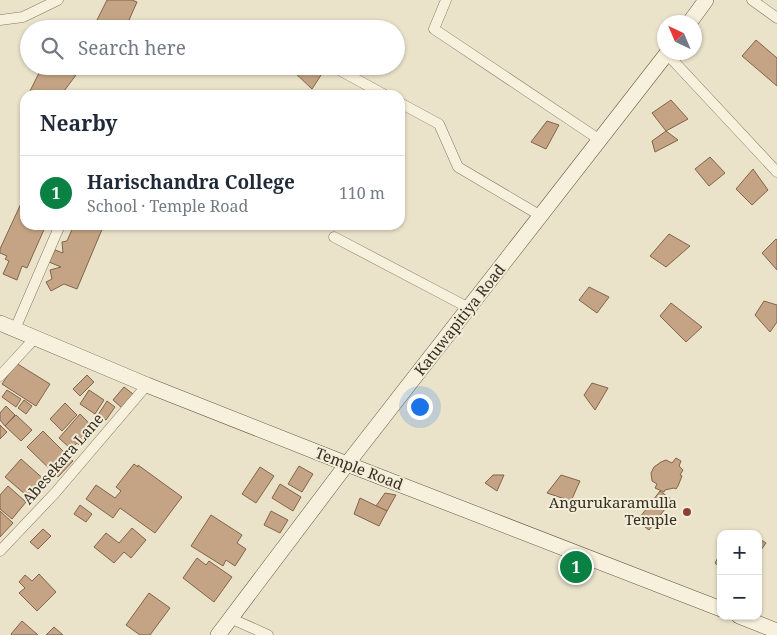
<!DOCTYPE html>
<meta charset="utf-8">
<style>
body{margin:0;font-family:"Noto Serif",serif;background:#f6f6f7;color:#1f2937}
.controls{position:absolute;right:15px;bottom:15px;display:grid;overflow:hidden;border-radius:10px;box-shadow:0 1px 4px #0004}
.controls button{width:45px;height:45px;display:grid;place-items:center;padding:0;border:0;border-bottom:1px solid #e0e1e3;background:#fff;color:#1f2937;font:25px sans-serif}
.compass{position:absolute;left:657px;top:15px;width:45px;height:45px;border-radius:50%;background:#fff;box-shadow:0 1px 4px #0004;rotate:316deg}
.you{position:absolute;left:419px;top:406px;width:18px;height:18px;margin:-12px;border:4px solid #fff;border-radius:50%;background:#1a73e8;box-shadow:0 0 0 8px #1a73e833}
.badge{display:grid;place-items:center;width:32px;height:32px;border-radius:50%;background:#0b8043;color:#fff;font-size:16px;font-weight:700}
.pin{position:absolute;translate:-50% -50%;border:2px solid #fff;box-shadow:0 1px 5px #0006}
.list{margin:0;padding:0;list-style:none}
h2{display:flex;justify-content:space-between;align-items:center;height:65px;margin:0;padding:0 20px;font-size:21px}
h2 small{font-size:16px;font-weight:400;color:#747a83}
.list li{display:grid;grid-template-columns:32px 1fr auto;gap:15px;align-items:center;box-sizing:border-box;height:75px;padding:0 20px;border-top:1px solid #e0e1e3}
.list b{display:block;font-size:19px;white-space:nowrap}
.list p{margin:0;font-size:16px;white-space:nowrap;color:#747a83}
.list em{font-size:16px;font-style:normal;color:#747a83}
.icon{flex:none;width:28px;height:28px;fill:none;stroke:currentColor;stroke-width:2;stroke-linecap:round;stroke-linejoin:round}
.map{position:relative;flex:none;width:777px;height:635px;overflow:hidden}
.search{position:absolute;background:#fff;box-shadow:0 1px 4px #0004;left:20px;top:20px;width:385px;height:55px;display:flex;align-items:center;gap:12px;box-sizing:border-box;padding:0 18px;border-radius:28px;color:#747a83;font-size:19px}
.panel{position:absolute;background:#fff;box-shadow:0 1px 4px #0004;left:20px;top:90px;width:385px;height:140px;border-radius:15px}
.map>svg:first-child{display:block}
</style>
<div class="map">
<svg width="777" height="635" viewBox="0 0 777 635">
<rect width="100%" height="100%" fill="#eae3ca"/>
<g fill="#c4a484" stroke="#816449">
<path d="M107,0H132L137,2L125,29H106L95,24Z"/>
<path d="M756,40L777,58V86L742,56Z"/>
<path d="M295,66H315L323,72L312,89L292,70Z"/>
<path d="M41,69L76,75L61,95H28Z"/>
<path d="M671,100L688,119L666,131L652,113Z"/>
<path d="M547,121L559,125L546,149L531,142Z"/>
<path d="M666,131L678,140L655,152L652,141Z"/>
<path d="M710,157L725,173L709,186L695,169Z"/>
<path d="M753,169L768,190L752,205L736,189Z"/>
<path d="M24,197L25,198V225H46L27,268L22,266L17,280L3,274L9,261L5,259L7,256L0,253V249Z"/>
<path d="M74,225H97L103,227L77,289L64,284L51,291L46,282L52,279L50,270L61,267L49,262L55,250L63,253L62,242L67,241Z"/>
<path d="M669,234L690,246L666,267L650,256Z"/>
<path d="M776,239L777,240V270L762,253Z"/>
<path d="M589,287L609,297L597,313L579,300Z"/>
<path d="M764,301L777,305V322L770,332L755,315Z"/>
<path d="M671,303L702,327L686,342L660,316Z"/>
<path d="M16,363L50,384L36,406L2,384Z"/>
<path d="M87,375L94,382L80,396L73,389Z"/>
<path d="M592,383L608,388L595,410L584,395Z"/>
<path d="M124,387L133,394L122,408L113,400Z"/>
<path d="M7,390L21,399L16,407L2,397Z"/>
<path d="M89,390L104,400L95,414L80,404Z"/>
<path d="M24,400L32,406L26,414L18,408Z"/>
<path d="M107,401L115,407L106,420L98,415Z"/>
<path d="M65,403L77,415L62,431L50,419Z"/>
<path d="M6,406L15,415L5,426L0,420V413Z"/>
<path d="M80,414L92,426L85,433L90,437L81,447L77,443L71,449L59,438Z"/>
<path d="M16,415L32,430L21,441L5,426Z"/>
<path d="M0,425L7,432L0,439Z"/>
<path d="M43,431L73,461L58,477L27,447Z"/>
<path d="M676,458L681,461L679,466L683,470L680,475L682,476L678,486L676,489L674,488L665,490L664,492L655,488L657,484L652,481L651,473L654,467L661,462L666,460L672,463Z"/>
<path d="M21,459L47,482L32,500L5,477Z"/>
<path d="M134,464L138,467V465L182,497L155,533L120,508L113,518L86,499L96,485L115,498L121,491L116,487Z"/>
<path d="M299,466L313,474L302,492L288,484Z"/>
<path d="M260,467L274,476L256,503L242,494Z"/>
<path d="M493,475H504L497,491L485,483Z"/>
<path d="M561,475L580,481L571,501L547,493Z"/>
<path d="M280,484L301,497L293,511L272,498Z"/>
<path d="M8,486L26,502L12,519L0,509V495Z"/>
<path d="M660,491L672,500L649,530L637,521Z"/>
<path d="M385,493L396,495L387,511L376,506Z"/>
<path d="M360,498L387,511L379,526L354,514Z"/>
<path d="M80,505L92,514L86,522L74,514Z"/>
<path d="M0,511L13,523L0,537Z"/>
<path d="M271,511L288,520L280,533L264,525Z"/>
<path d="M211,515L242,535L237,543L246,549L235,566L226,560L223,566L191,546Z"/>
<path d="M132,528L146,540L131,558L124,552L114,563L94,547L106,533L119,543Z"/>
<path d="M43,529L51,536L38,549L30,542Z"/>
<path d="M758,538L766,543L758,554Z"/>
<path d="M719,556L721,557V568L715,563Z"/>
<path d="M197,558L206,565L209,561L232,577L214,602L183,578Z"/>
<path d="M39,574L56,592L37,611L19,593L25,588L19,582L25,575L32,581Z"/>
<path d="M149,593L170,608L150,635H140L126,625Z"/>
<path d="M22,621L38,635H12L11,634Z"/>
<path d="M54,627L63,635H46Z"/>
</g>
<g fill="none" stroke-linecap="round" stroke-linejoin="round">
<defs>
<g id="street">
<path d="M446,0L434,29L600,140"/>
<path d="M752,0L777,18"/>
<path d="M0,20L23,17L58,0"/>
<path d="M667,54L777,172"/>
<path d="M332,66L385,95"/>
<path d="M400,103L439,124L458,167L541,216"/>
<path d="M334,237L469,308"/>
<path d="M15,329L60,225"/>
<path d="M0,376L35,338"/>
<path d="M0,551L55,493L147,385"/>
<path d="M230,618L268,635"/>
</g>
<g id="secondary">
<path d="M690,22L706,0"/>
<path d="M0,323L147,385L347,464L721,609"/>
<path d="M739,616L777,631"/>
<path d="M218,635L347,464L668,52"/>
</g>
</defs>
<use href="#street" stroke="#857760" stroke-width="11"/>
<use href="#secondary" stroke="#675843" stroke-width="16"/>
<use href="#street" stroke="#f6f0dc" stroke-width="10"/>
<use href="#secondary" stroke="#f6f0dc" stroke-width="15"/>
</g>
<circle fill="#8d3e37" stroke="#f2edd9" stroke-width="2" cx="687" cy="512" r="5"/>
<g text-anchor="middle" stroke-width="4" stroke-linejoin="round" paint-order="stroke">
<g font-size="15" fill="#372e22" stroke="#f2edd9">
<text transform="translate(460 320) rotate(-52)" y="5">Katuwapitiya Road</text>
<text transform="translate(63 459) rotate(-49)" y="5">Abesekara Lane</text>
<text transform="translate(359 469) rotate(21)" y="5">Temple Road</text>
</g>
<g font-size="15" fill="#372e22" stroke="#f2edd9" text-anchor="end">
<text x="677" y="508">Angurukaramulla<tspan x="677" dy="17">Temple</tspan></text>
</g>
</g>
</svg>
<div class="controls">
<button>+</button>
<button>−</button>
</div>
<svg class="compass" viewBox="-18 -18 36 36"><path d="M0-13l5 13h-10z" fill="#e53935"/><path d="M0 13l5-13h-10z" fill="#747a83"/></svg>
<div class="you"></div>
<div class="pin badge" style="left:576px;top:567px">1</div>
<div class="search"><svg class="icon" aria-label="search" viewBox="0 0 24 24"><circle cx="10" cy="10" r="6"/><path d="M15 15l6 6"/></svg>Search here</div>
<section class="panel">
<h2>Nearby<small></small></h2>
<ul class="list">
<li><span class="badge">1</span><div><b>Harischandra College</b><p>School · Temple Road</p></div><em>110 m</em></li>
</ul>
</section>
</div>
